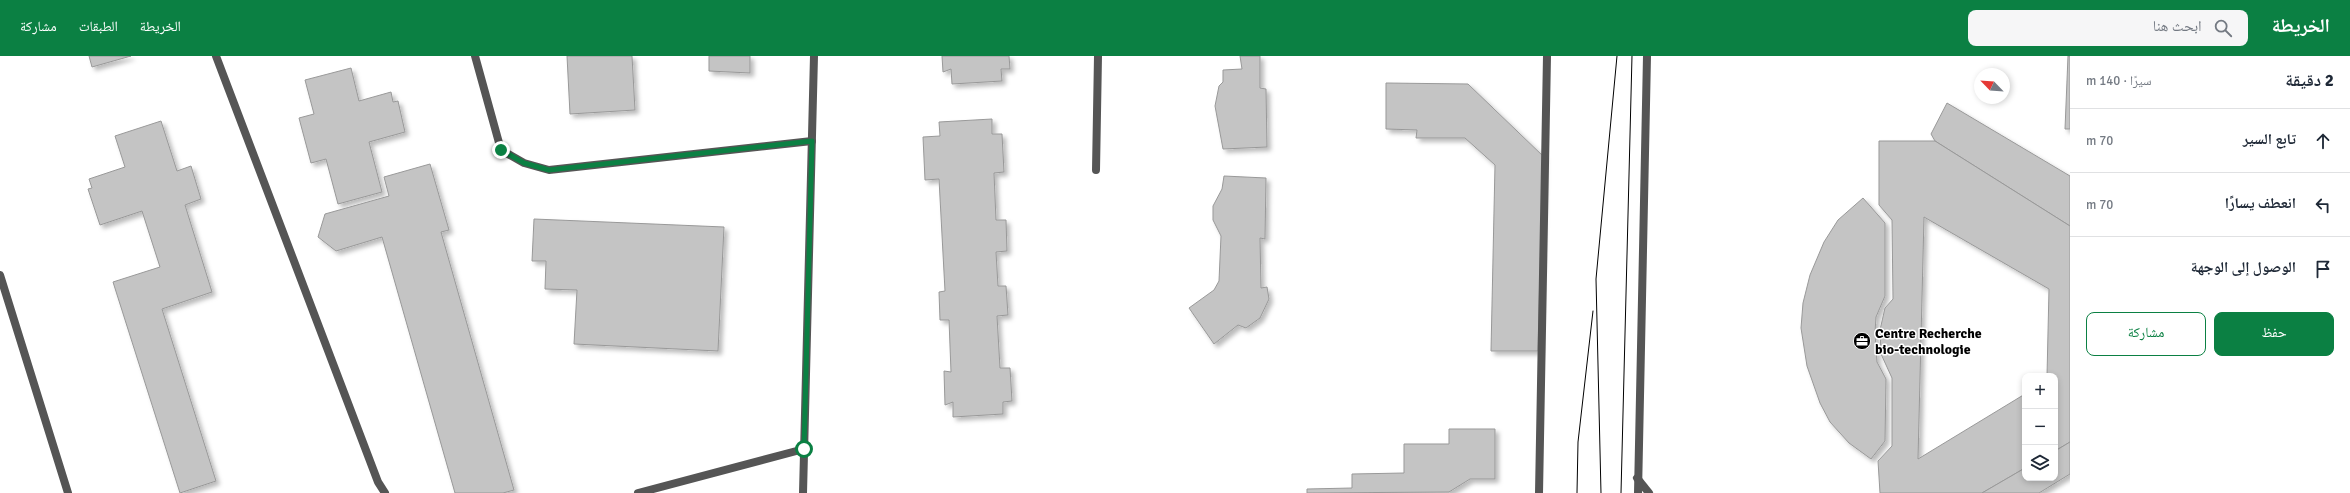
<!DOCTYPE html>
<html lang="ar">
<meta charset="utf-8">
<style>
body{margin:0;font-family:Signika,"Noto Naskh Arabic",sans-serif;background:#f6f6f7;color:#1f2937;direction:rtl}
.controls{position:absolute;right:12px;bottom:12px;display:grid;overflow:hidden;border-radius:8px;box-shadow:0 2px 6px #0003}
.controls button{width:36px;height:36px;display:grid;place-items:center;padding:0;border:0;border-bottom:1px solid #e0e1e3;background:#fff;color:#1f2937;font:20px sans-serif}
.compass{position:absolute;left:1974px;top:12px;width:36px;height:36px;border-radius:50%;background:#fff;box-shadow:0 2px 6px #0003;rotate:295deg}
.stop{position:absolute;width:12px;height:12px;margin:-9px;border:3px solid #0b8043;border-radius:50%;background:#fff}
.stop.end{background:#0b8043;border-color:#fff;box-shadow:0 1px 4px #0008}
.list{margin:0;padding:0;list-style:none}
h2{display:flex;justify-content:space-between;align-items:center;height:52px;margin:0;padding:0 16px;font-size:17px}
h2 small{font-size:13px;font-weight:400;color:#747a83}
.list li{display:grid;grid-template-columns:26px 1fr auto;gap:12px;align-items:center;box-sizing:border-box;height:64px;padding:0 16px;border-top:1px solid #e0e1e3}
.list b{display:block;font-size:15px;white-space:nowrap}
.list em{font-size:13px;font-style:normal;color:#747a83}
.actions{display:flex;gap:8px;padding:12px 16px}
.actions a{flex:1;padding:9px 0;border:1px solid #0b8043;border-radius:8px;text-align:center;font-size:14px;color:#0b8043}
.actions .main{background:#0b8043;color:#fff}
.icon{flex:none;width:22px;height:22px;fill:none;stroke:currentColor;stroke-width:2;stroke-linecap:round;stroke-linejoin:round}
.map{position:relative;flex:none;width:2070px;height:437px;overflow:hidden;direction:ltr}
header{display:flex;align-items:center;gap:24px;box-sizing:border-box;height:56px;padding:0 20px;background:#0b8043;color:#fff}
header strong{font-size:19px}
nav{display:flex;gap:22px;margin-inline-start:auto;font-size:14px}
.search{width:280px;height:36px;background:#f6f6f7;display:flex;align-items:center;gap:10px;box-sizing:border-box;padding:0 14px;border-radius:8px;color:#747a83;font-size:15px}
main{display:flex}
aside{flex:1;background:#fff}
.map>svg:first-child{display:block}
</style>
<header>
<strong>الخريطة</strong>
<div class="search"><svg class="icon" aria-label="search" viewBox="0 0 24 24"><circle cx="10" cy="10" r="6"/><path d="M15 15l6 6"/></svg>ابحث هنا</div>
<nav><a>الخريطة</a><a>الطبقات</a><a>مشاركة</a></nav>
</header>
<main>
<aside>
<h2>2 دقيقة<small>سيرًا · 140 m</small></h2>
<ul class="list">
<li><svg class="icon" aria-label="ahead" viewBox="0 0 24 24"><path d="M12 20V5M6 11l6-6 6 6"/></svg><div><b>تابع السير</b></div><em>70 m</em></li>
<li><svg class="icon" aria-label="left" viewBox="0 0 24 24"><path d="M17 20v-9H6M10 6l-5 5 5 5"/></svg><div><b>انعطف يسارًا</b></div><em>70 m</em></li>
<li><svg class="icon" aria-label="arrive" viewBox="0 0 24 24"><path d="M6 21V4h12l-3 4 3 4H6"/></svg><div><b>الوصول إلى الوجهة</b></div></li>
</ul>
<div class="actions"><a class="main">حفظ</a><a>مشاركة</a></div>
</aside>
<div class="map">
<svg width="2070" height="437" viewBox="0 0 2070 437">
<defs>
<filter id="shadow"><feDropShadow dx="3.5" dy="3.5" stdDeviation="2" flood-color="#0004"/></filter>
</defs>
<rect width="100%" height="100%" fill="#fff"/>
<g fill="#c4c4c4" stroke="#999" filter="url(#shadow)">
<path d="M89,0H131L92,11Z"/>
<path d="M567,0H632L635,54L570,58Z"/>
<path d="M709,0H750V17L709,15Z"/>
<path d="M942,0H1009L1010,13H1001L1002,25L952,28L951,13L943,16Z"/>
<path d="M1240,0H1260V32L1266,33L1267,91L1223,93L1215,50L1219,30L1223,26V14L1242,13Z"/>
<path d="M2068,0H2070V73H2065Z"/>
<path d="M351,12L359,45L391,36L393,46L398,45L405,76L369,86L382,136L338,148L326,103L311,107L299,62L314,58L305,24Z"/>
<path d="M1386,27L1468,28L1543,100L1538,295H1491L1495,109L1465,82H1416L1417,74L1386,73Z"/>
<path d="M1947,47L2070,120V170L1935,85L1931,78Z"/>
<path d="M992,63V78H1002L1004,116L994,117L996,164H1006L1007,195L996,196L998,230H1006L1008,259L997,260L1000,312H1010L1012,345L1003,346V358L953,361V346L945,349L944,315L951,316L949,264H940L939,236L945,235L939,123L925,124L923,81L940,80L939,66Z"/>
<path d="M161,65L177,115L191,110L201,143L185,149L212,236L162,253L216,425L180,437L113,226L160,211L142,155L100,169L88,133L92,132L89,123L125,111L115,80Z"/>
<path d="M1879,85H1935L2070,170V386L2055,395V320H2047L2049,233L1924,161L1918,403L2025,338V412L1982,437H1880L1878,405L1892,390V322L1881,298L1880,274L1885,252L1893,243L1892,164L1879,149Z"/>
<path d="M430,108L449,174L441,176L514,434L503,437H455L382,181L336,195L318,181L325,158L389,140L384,121Z"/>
<path d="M1224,120L1266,122L1265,183L1260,182L1261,232L1267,231L1269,243L1260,262L1246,272L1238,269L1214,288L1189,252L1214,234L1219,225L1221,180L1213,164V150L1222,133Z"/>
<path d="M1863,142L1885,167V240L1876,261L1875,276L1877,306L1886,323L1885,385L1871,403L1849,387L1830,366L1820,347L1807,310L1801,272L1803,247L1810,219L1824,186L1838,164Z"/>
<path d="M534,163L724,171L718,295L574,288L577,234L545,233L546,205H532Z"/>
<path d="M1449,373H1495V423H1470L1449,436L1307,437V433L1352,432V418L1404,417V388H1449Z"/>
<path d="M2070,386V418L2039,437H1982L2025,412V422H2055V395Z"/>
</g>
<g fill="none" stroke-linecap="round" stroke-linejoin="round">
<path stroke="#555" stroke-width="8" d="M1637,422L1649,437"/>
<g stroke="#555" stroke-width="8">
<path d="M216,0L378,426L385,437"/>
<path d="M475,0L501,94L524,107L549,114L812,85"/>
<path d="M1096,114L1098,0"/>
<path d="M0,219L68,437"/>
<path d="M638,437L804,393"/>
</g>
<g stroke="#555" stroke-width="8">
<path d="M803,437L814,0"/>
<path d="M1539,437L1547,0"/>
<path d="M1638,437L1647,0"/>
</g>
<g stroke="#000" stroke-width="1">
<path d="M1577,437L1578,386L1593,255"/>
<path d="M1601,437L1596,223L1617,0"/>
<path d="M1621,437L1632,0"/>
</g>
</g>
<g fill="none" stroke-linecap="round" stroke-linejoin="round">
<path stroke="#0b8043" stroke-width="5" d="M501,94L524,107L549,114L812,85L804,393"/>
</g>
<defs>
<symbol id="office-disc" viewBox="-11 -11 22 22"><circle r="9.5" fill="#000" stroke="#fff"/><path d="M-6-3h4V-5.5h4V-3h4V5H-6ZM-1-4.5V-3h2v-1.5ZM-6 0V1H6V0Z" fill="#fff"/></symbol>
</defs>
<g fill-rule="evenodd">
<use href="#office-disc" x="1852" y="275" width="20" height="20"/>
</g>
<g text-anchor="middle" stroke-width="3" stroke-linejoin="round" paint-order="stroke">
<g font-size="14" font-weight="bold" fill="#000" stroke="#fff" text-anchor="start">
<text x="1875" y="282">Centre Recherche<tspan x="1875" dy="16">bio-technologie</tspan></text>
</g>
</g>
</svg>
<div class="controls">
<button>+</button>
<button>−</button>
<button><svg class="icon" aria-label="layers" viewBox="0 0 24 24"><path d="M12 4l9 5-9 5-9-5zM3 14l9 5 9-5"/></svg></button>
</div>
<svg class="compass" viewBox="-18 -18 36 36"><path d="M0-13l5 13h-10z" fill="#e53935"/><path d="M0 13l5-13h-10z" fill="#747a83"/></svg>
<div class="stop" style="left:804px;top:393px"></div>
<div class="stop end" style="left:501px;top:94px"></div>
</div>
</main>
